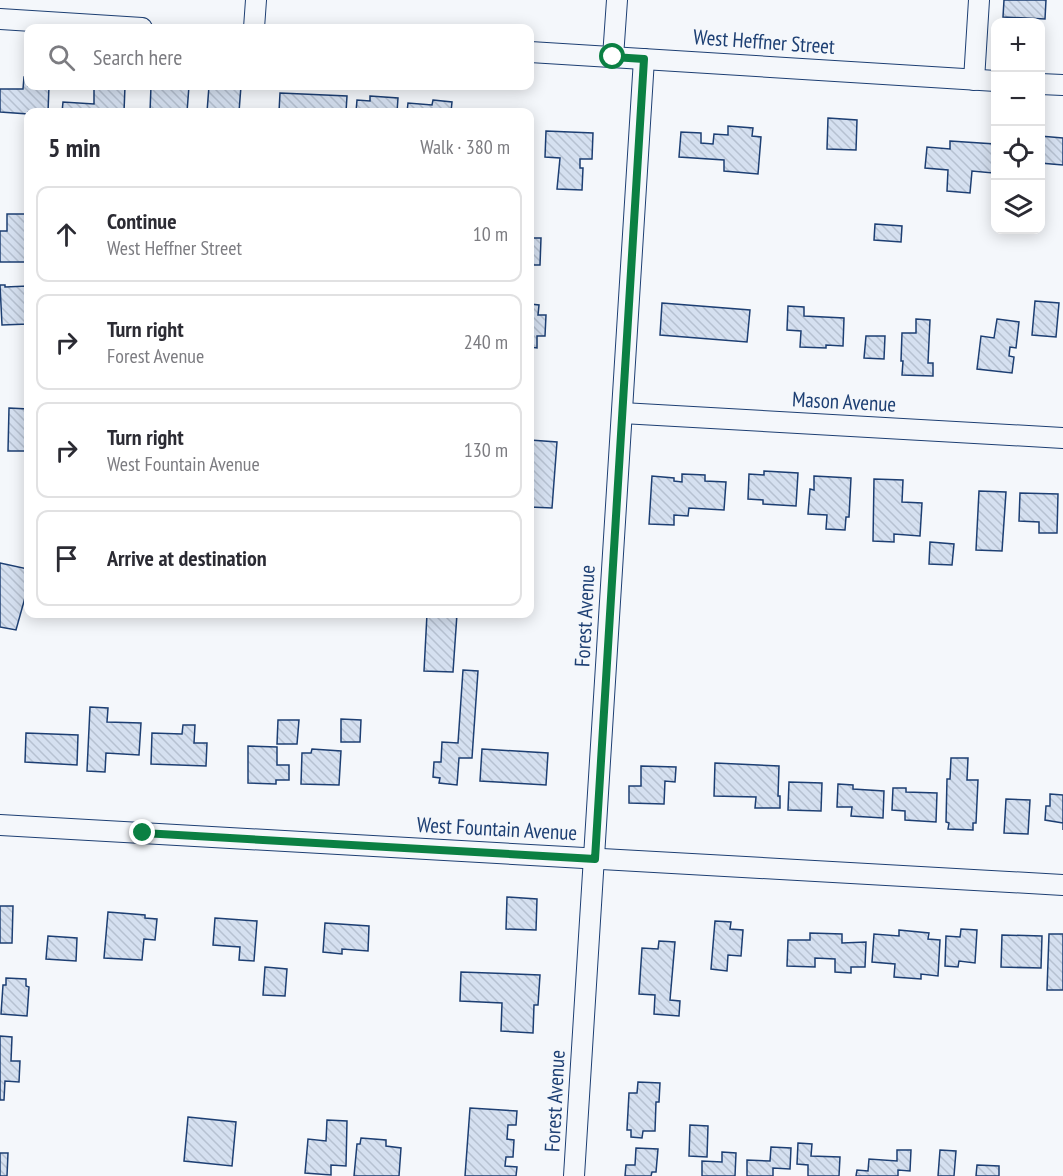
<!DOCTYPE html>
<meta charset="utf-8">
<style>
body{margin:0;font-family:"PT Sans Narrow",sans-serif;background:#f2f2f3;color:#2b2b33}
.controls{position:absolute;right:18px;top:18px;display:grid;overflow:hidden;border-radius:12px;box-shadow:0 3px 15px #0003}
.controls button{width:54px;height:54px;display:grid;place-items:center;padding:0;border:0;border-bottom:2px solid #e1e1e2;background:#fff;color:#2b2b33;font:30px sans-serif}
.stop{position:absolute;width:18px;height:18px;margin:-14px;border:4px solid #0b8043;border-radius:50%;background:#fff}
.stop.end{background:#0b8043;border-color:#fff;box-shadow:0 2px 6px #0008}
.list{margin:0;padding:0;list-style:none}
h2{display:flex;justify-content:space-between;align-items:center;height:78px;margin:0;padding:0 24px;font-size:26px}
h2 small{font-size:20px;font-weight:400;color:#7c7c81}
.list li{display:grid;grid-template-columns:39px 1fr auto;gap:18px;align-items:center;box-sizing:border-box;height:96px;margin:0 12px 12px;padding:0 12px;border:2px solid #e1e1e2;border-radius:12px}
.list b{display:block;font-size:22px;white-space:nowrap}
.list p{margin:0;font-size:20px;white-space:nowrap;color:#7c7c81}
.list em{font-size:20px;font-style:normal;color:#7c7c81}
.icon{flex:none;width:33px;height:33px;fill:none;stroke:currentColor;stroke-width:2;stroke-linecap:round;stroke-linejoin:round}
.map{position:relative;flex:none;width:1063px;height:1176px;overflow:hidden}
.search{position:absolute;background:#fff;box-shadow:0 3px 15px #0003;left:24px;top:24px;width:510px;height:66px;display:flex;align-items:center;gap:15px;box-sizing:border-box;padding:0 21px;border-radius:12px;color:#7c7c81;font-size:22px}
.panel{position:absolute;background:#fff;box-shadow:0 3px 15px #0003;left:24px;top:108px;width:510px;height:510px;border-radius:12px}
.map>svg:first-child{display:block}
</style>
<div class="map">
<svg width="1063" height="1176" viewBox="0 0 1063 1176">
<defs>
<pattern id="building-back-hatch" width="6" height="6" patternUnits="userSpaceOnUse" patternTransform="scale(1.5)"><rect width="6" height="6" fill="#d5e0f0"/><path d="M-1 5l2 2M0 0l6 6M5-1l2 2" fill="none" stroke="#b6c1d1"/></pattern>
</defs>
<rect width="100%" height="100%" fill="#f4f7fb"/>
<g fill="url(#building-back-hatch)" stroke="#1d3f73" stroke-width="1.5">
<path d="M1004,0H1046L1045,19L1003,17Z"/>
<path d="M24,77H28V86H49L48,112H28V127V114L0,112V89H23Z"/>
<path d="M94,86H125L124,112H62L63,102L94,104Z"/>
<path d="M151,86H189L187,112H150Z"/>
<path d="M209,86H241L239,112H207Z"/>
<path d="M280,93L347,96L346,112H279Z"/>
<path d="M370,96L398,98L397,112H356L357,100L370,101Z"/>
<path d="M433,100L452,102L451,112H407L408,103L432,105Z"/>
<path d="M828,118L857,120L856,150L827,149Z"/>
<path d="M728,126L753,128L752,136L761,137L758,174L724,171V160L679,157L681,132L701,133V143L713,144L714,134L728,135Z"/>
<path d="M546,131L593,133L592,159H580V168H583L582,190L557,189L560,158L545,157Z"/>
<path d="M1040,136L1063,138V165L1040,163Z"/>
<path d="M950,141L995,144L993,173L972,171L970,193L947,191L948,170L925,168L927,147L950,149Z"/>
<path d="M7,214H28V262H0V231H7Z"/>
<path d="M875,224L902,226L901,242L874,240Z"/>
<path d="M530,238H541L540,265H530Z"/>
<path d="M0,285H5V287L28,286V324L2,325Z"/>
<path d="M1035,301L1059,303L1056,337L1032,335Z"/>
<path d="M662,303L750,310L747,342L660,335Z"/>
<path d="M530,304L539,305L538,315H546L545,336H537V348L530,347Z"/>
<path d="M788,306L804,307V316L844,318L843,346L826,345V348L800,347L801,331L787,330Z"/>
<path d="M916,319L930,320L928,363H933V376L902,375L903,361H901L902,333H916Z"/>
<path d="M997,319L1019,322L1016,348L1010,347L1009,356L1014,357L1012,373L977,369L981,336L994,338Z"/>
<path d="M866,336H885L884,359L864,358Z"/>
<path d="M9,408L28,409V451H8Z"/>
<path d="M530,440L557,442L552,508L530,507Z"/>
<path d="M764,471L798,473L796,506L763,504V500L748,499L749,474L764,475Z"/>
<path d="M682,474L705,475V481L726,482L724,510L689,508L688,516L674,515V525L649,524L652,476L674,478V481L682,482Z"/>
<path d="M814,476L851,478L849,517H846L845,530L826,529L827,515L808,514L810,489L814,490Z"/>
<path d="M874,479L903,480L902,502L922,503L920,536L894,534V542L873,541Z"/>
<path d="M979,491L1006,492L1002,551L976,550Z"/>
<path d="M1020,493L1058,494L1057,533H1039V522L1019,521Z"/>
<path d="M930,542L954,544L952,565L929,564Z"/>
<path d="M0,563L28,569V587L16,630L0,627Z"/>
<path d="M427,614H457L453,672L424,671Z"/>
<path d="M463,670L478,671L472,758H459L457,785L439,783L440,778L433,777L434,762H441L442,742L458,743Z"/>
<path d="M90,707L108,708L107,722L141,723L139,755L106,753L105,772L87,771Z"/>
<path d="M341,719L361,720L360,742H341Z"/>
<path d="M278,720H299L297,744H277Z"/>
<path d="M183,725H195L194,743H207L206,766L151,764L152,733L182,734Z"/>
<path d="M26,733L78,735L77,765L25,762Z"/>
<path d="M248,746L277,747V765H289V780H276V784L248,783Z"/>
<path d="M312,749L341,751L339,785L301,784L302,753H311Z"/>
<path d="M482,749L548,753L546,785L480,781Z"/>
<path d="M951,758H968L967,780H978L976,823H973V830L948,829L949,823L946,822L947,779H950Z"/>
<path d="M715,763L779,766L778,796H780V808H755L756,797L714,796Z"/>
<path d="M641,766L676,767L675,782L665,781L664,804L629,803V786H641Z"/>
<path d="M789,782L822,783L821,811L788,810Z"/>
<path d="M838,784L853,785V789L884,791L883,818L851,816L852,807H837Z"/>
<path d="M893,788H906V792L937,793L936,822L905,820V811L892,810Z"/>
<path d="M1050,794L1063,795V830V823L1045,820L1046,806H1050Z"/>
<path d="M1006,799L1030,800L1028,834L1004,833Z"/>
<path d="M507,897L537,899L536,930L506,929Z"/>
<path d="M0,906H13L12,943H0Z"/>
<path d="M108,912L145,915V918L157,919L155,940L144,939L142,960L104,958Z"/>
<path d="M215,918L257,921L254,961L239,960L240,947L213,945Z"/>
<path d="M715,921L731,922L730,929L743,930L741,956L728,955L727,971L711,969Z"/>
<path d="M325,923L369,926L368,951L342,949V954L323,952Z"/>
<path d="M961,929L977,930L975,963L959,961L958,967L945,966L946,936L960,937Z"/>
<path d="M899,930L929,933L928,939L940,940L938,976L921,974V979L894,977L895,964L872,962L874,934L899,936Z"/>
<path d="M810,933L842,934V943L866,942L865,967H851V973L835,972V959L815,958V967L787,966L788,940H810Z"/>
<path d="M1049,934H1063V990H1047Z"/>
<path d="M1002,935L1042,936L1041,968L1001,967Z"/>
<path d="M48,936L77,938L76,961L46,959Z"/>
<path d="M659,941L675,942L670,1000L680,1001L679,1016L654,1014L655,995L639,994L642,948L658,949Z"/>
<path d="M265,967L287,969L285,996L263,995Z"/>
<path d="M461,972L540,975L538,1005H534L533,1033L501,1031L502,1003L460,1001Z"/>
<path d="M6,978L26,979V986L29,987L27,1016L1,1014L3,985H6Z"/>
<path d="M0,1036L12,1037L11,1061H20L19,1082L5,1081L4,1100H0Z"/>
<path d="M638,1082L660,1083L659,1102H656L655,1131H643L642,1138L631,1137V1130H627L629,1093H637Z"/>
<path d="M470,1108L517,1111L516,1125H508L507,1139L514,1140L513,1157H506L505,1166L517,1167L516,1176H465Z"/>
<path d="M188,1117L236,1122L232,1166L184,1161Z"/>
<path d="M327,1120L347,1121L346,1166L331,1165V1175L305,1173L308,1139L326,1141Z"/>
<path d="M690,1125L708,1126L707,1157L689,1156Z"/>
<path d="M361,1138L386,1140V1146L401,1148L399,1176H354L357,1144H360Z"/>
<path d="M798,1143L812,1144L811,1156L840,1157L839,1176H808V1165L797,1164Z"/>
<path d="M771,1147L791,1148L790,1169L773,1168V1176H747V1160L770,1161Z"/>
<path d="M636,1148L658,1149L656,1172H652L651,1176H625L626,1165H635Z"/>
<path d="M897,1150H911L910,1171L898,1170V1176H856L857,1170L868,1171L869,1159L897,1161Z"/>
<path d="M940,1150L956,1151L954,1176H938Z"/>
<path d="M722,1152L736,1153L735,1176H702V1161L722,1162Z"/>
<path d="M0,1153H8L7,1176H0Z"/>
<path d="M977,1165L999,1166V1176H976Z"/>
</g>
<g fill="none" stroke-linecap="round" stroke-linejoin="round">
<defs>
<g id="minor">
<path d="M0,19L142,28"/>
<path d="M254,28L256,0"/>
<path d="M530,52L996,81"/>
<path d="M613,57L617,0"/>
<path d="M974,80L979,0"/>
<path d="M1040,84L1063,85"/>
<path d="M622,413L1063,438"/>
<path d="M0,825L1063,885"/>
<path d="M574,1176L644,59"/>
</g>
</defs>
<use href="#minor" stroke="#1d3f73" stroke-width="22"/>
<use href="#minor" stroke="#f4f7fb" stroke-width="20"/>
</g>
<g fill="none" stroke-linecap="round" stroke-linejoin="round">
<path stroke="#0b8043" stroke-width="8" d="M143,833L595,859L644,59L613,57"/>
</g>
<g text-anchor="middle" stroke-width="4.5" stroke-linejoin="round" paint-order="stroke">
<g font-size="21" fill="#1d3f73" stroke="#f4f7fb">
<text transform="translate(764 42) rotate(4)" y="7">West Heffner Street</text>
<text transform="translate(844 402) rotate(3)" y="7">Mason Avenue</text>
<text transform="translate(585 616) rotate(-87)" y="7">Forest Avenue</text>
<text transform="translate(497 829) rotate(3)" y="7">West Fountain Avenue</text>
<text transform="translate(555 1101) rotate(-87)" y="7">Forest Avenue</text>
</g>
</g>
</svg>
<div class="controls">
<button>+</button>
<button>−</button>
<button><svg class="icon" aria-label="locate" viewBox="0 0 24 24"><circle cx="12" cy="12" r="6"/><path d="M12 2v4M12 18v4M2 12h4M18 12h4"/></svg></button>
<button><svg class="icon" aria-label="layers" viewBox="0 0 24 24"><path d="M12 4l9 5-9 5-9-5zM3 14l9 5 9-5"/></svg></button>
</div>
<div class="stop" style="left:613px;top:57px"></div>
<div class="stop end" style="left:143px;top:833px"></div>
<div class="search"><svg class="icon" aria-label="search" viewBox="0 0 24 24"><circle cx="10" cy="10" r="6"/><path d="M15 15l6 6"/></svg>Search here</div>
<section class="panel">
<h2>5 min<small>Walk · 380 m</small></h2>
<ul class="list">
<li><svg class="icon" aria-label="ahead" viewBox="0 0 24 24"><path d="M12 20V5M6 11l6-6 6 6"/></svg><div><b>Continue</b><p>West Heffner Street</p></div><em>10 m</em></li>
<li><svg class="icon" aria-label="right" viewBox="0 0 24 24"><path d="M7 20v-9h11M14 6l5 5-5 5"/></svg><div><b>Turn right</b><p>Forest Avenue</p></div><em>240 m</em></li>
<li><svg class="icon" aria-label="right" viewBox="0 0 24 24"><path d="M7 20v-9h11M14 6l5 5-5 5"/></svg><div><b>Turn right</b><p>West Fountain Avenue</p></div><em>130 m</em></li>
<li><svg class="icon" aria-label="arrive" viewBox="0 0 24 24"><path d="M6 21V4h12l-3 4 3 4H6"/></svg><div><b>Arrive at destination</b></div></li>
</ul>
</section>
</div>
